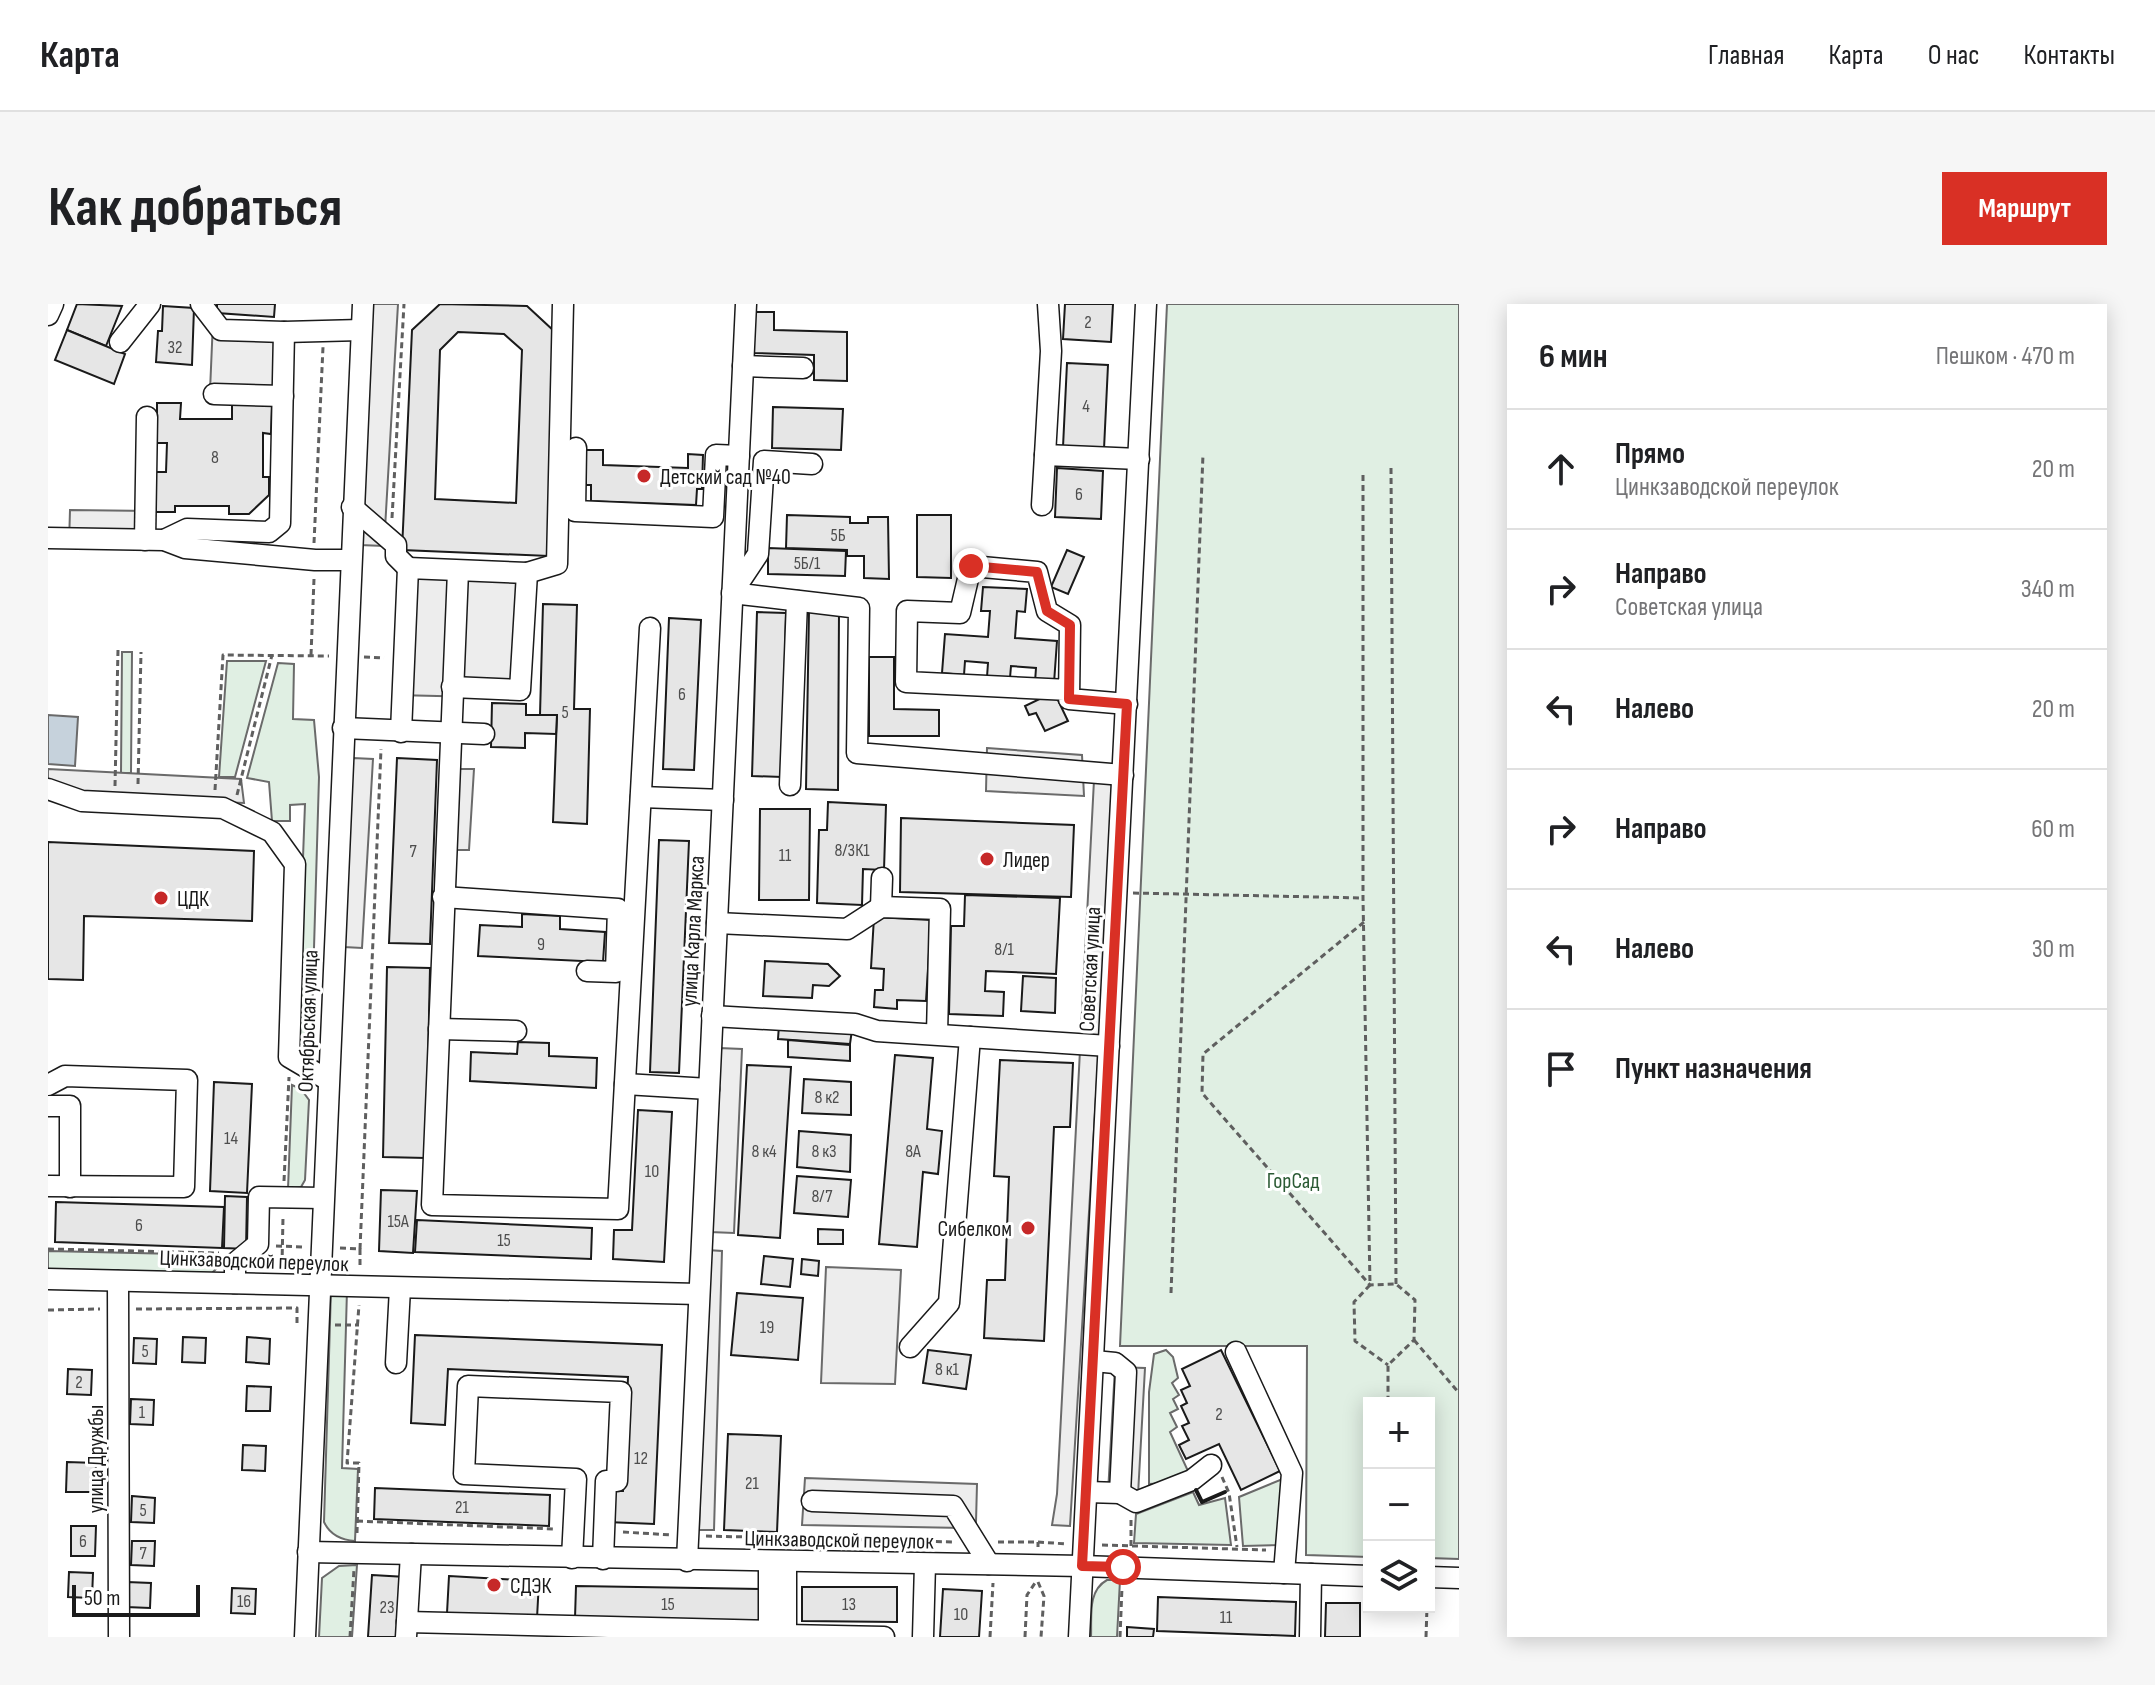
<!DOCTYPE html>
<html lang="ru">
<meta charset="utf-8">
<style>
body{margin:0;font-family:"Sofia Sans Condensed",sans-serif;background:#f6f6f6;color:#202124}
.controls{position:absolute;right:24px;bottom:24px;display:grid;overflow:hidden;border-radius:0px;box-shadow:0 4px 20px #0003}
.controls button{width:72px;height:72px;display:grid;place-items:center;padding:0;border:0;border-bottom:2px solid #e0e0e0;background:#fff;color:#202124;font:40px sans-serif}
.scale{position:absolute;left:24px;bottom:20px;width:128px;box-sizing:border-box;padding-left:8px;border:4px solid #1a1a1a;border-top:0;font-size:22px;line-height:28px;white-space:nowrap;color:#1a1a1a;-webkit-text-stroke:6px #fff;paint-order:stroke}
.stop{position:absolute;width:24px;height:24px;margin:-18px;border:6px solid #d93025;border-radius:50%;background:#fff}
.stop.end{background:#d93025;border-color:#fff;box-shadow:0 2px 8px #0008}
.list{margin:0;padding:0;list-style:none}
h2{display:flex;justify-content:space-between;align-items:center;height:104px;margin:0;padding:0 32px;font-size:34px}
h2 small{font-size:26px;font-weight:400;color:#757577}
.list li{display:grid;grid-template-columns:52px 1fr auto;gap:24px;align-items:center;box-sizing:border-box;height:120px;padding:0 32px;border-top:2px solid #e0e0e0}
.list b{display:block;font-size:30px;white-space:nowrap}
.list p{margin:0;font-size:26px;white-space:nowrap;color:#757577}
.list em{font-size:26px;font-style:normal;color:#757577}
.icon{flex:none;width:44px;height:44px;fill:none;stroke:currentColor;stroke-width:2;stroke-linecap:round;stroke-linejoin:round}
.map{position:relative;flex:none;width:1411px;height:1333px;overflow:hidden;border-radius:0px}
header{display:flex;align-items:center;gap:48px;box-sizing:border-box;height:112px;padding:0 40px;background:#fff;border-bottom:2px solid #e0e0e0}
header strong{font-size:38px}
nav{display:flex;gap:44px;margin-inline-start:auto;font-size:28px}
.intro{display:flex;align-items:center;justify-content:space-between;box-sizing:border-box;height:192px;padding:0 48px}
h1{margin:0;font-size:56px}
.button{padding:20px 36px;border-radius:0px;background:#d93025;color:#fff;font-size:28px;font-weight:700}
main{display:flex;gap:48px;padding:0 48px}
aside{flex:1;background:#fff;border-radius:0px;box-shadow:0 4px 20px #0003}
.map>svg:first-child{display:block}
</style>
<header>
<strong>Карта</strong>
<nav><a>Главная</a><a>Карта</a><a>О нас</a><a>Контакты</a></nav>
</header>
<div class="intro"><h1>Как добраться</h1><a class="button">Маршрут</a></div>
<main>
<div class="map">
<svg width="1411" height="1333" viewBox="0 0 1411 1333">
<rect width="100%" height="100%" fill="#fff"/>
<g fill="#e0efe3" stroke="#6a6a6a" stroke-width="2">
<path d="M1119,0H1411V1255L1381,1254V1099H1321V1253L1258,1251L1259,1042H1072Z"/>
<path d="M74,348H84L83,469H73Z"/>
<path d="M179,357H218L187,473H171Z"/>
<path d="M230,359L246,360L245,415L266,416L271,473L263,747H254L248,741L257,500L242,501V517H224L221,478L199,474Z"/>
<path d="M244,781L253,785L261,796L257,876L253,883L240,885Z"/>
<path d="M0,947L173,951V960L164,969L0,965Z"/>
<path d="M283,985L299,986L294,1164L310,1165L307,1237C293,1236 282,1231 276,1218Z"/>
<path d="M1118,1046L1125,1053L1130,1074L1124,1079L1131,1091L1125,1095L1130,1105L1122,1109L1129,1123L1122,1128L1140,1167L1118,1179L1101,1180V1088L1106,1050Z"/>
<path d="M1237,1174L1230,1241L1195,1242L1191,1193Z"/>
<path d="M1145,1188L1151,1201L1177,1194L1183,1241L1086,1239L1088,1210Z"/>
<path d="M309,1261L304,1333H271L274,1274L291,1262Z"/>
<path d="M1059,1276H1072L1069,1333H1043C1044,1313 1039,1287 1059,1276Z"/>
</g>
<g fill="#ededed" stroke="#6a6a6a" stroke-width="2">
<path d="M322,0H350L336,242L312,241Z"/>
<path d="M165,17L228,25L226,89L162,87Z"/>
<path d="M22,206L103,207L102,243L21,240Z"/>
<path d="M352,257L484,261L478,394L348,391Z"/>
<path d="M939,444L1034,451L1036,492L938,487Z"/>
<path d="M305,454L325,455L314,644L296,643Z"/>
<path d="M0,465L193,475L196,499L0,490Z"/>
<path d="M405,465H426L421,546H402Z"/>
<path d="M1046,476L1067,478L1022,1222L1004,1221L1009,1190Z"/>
<path d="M671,744L694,745L686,929L662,928Z"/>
<path d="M659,946L674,947L666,1226H651Z"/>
<path d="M778,963L853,966L847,1080L773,1079Z"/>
<path d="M1067,1063L1097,1064L1090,1191L1060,1189Z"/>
<path d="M757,1174L929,1180L928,1218L916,1224L754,1221Z"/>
</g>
<path fill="#c6d2dc" stroke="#6a6a6a" stroke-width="2" d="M0,411L30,413L27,462L0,460Z"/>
<g fill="#e6e6e6" stroke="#1a1a1a" stroke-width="2" fill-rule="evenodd">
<path d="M29,0L74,2L58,42L19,26Z"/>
<path d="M169,0H227L226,13L169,9Z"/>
<path d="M392,0L479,2L507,28L501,252L354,246L364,26ZM410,28L456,30L474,46L468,199L387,195L392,46Z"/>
<path d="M1017,0H1065L1063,38L1015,35Z"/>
<path d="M115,2L146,4L144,61L108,58L110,27H114Z"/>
<path d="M706,8H726V26L799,28V77L766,76V51L705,49Z"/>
<path d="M19,26L77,50L66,80L7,56Z"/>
<path d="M1019,59L1060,61L1056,145L1015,143Z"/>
<path d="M109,99H133L132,115H184V100H224L223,130L215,129V173H221V191L201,210H181V202H127V208H108V168H118L119,139H109Z"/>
<path d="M725,103L795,105L793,146L724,144Z"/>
<path d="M538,146H555V161L640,164V150L655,151L654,185H649L648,201L543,197V181H538Z"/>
<path d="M1009,164L1055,167L1053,215L1007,213Z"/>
<path d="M739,211L802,213V219H820V213H840L841,275L816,274V252H799V246L738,244Z"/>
<path d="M869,211H903V274L869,273Z"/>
<path d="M720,244L798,247L797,272L720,270Z"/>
<path d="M1019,246L1036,253L1020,290L1003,283Z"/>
<path d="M935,283L979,285L977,308L969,307L967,334L1009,337L1006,379L987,378L988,364L963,362L962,374L939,373L940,359L917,357L916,371L894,369L897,330L940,333L942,307H933Z"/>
<path d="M495,300L529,301L526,405H542L539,520L505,518L509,411H492Z"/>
<path d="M761,306L791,307L790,486L758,485Z"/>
<path d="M709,308L738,309L734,473L704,472Z"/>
<path d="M621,314L653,316L646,466L615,465Z"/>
<path d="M821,353H846V405L891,406V432H821Z"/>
<path d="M1006,388L1020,417L997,427L988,409L981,411L977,402Z"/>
<path d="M444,399L478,400V411H509L508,430L477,429V444L443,443Z"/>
<path d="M349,454L389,456L382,640L341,639Z"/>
<path d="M780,498L838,501L836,566L815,565L814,601L769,599L771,526H779Z"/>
<path d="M712,505H762L761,596H711Z"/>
<path d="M853,514L1026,521L1023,593L852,588Z"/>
<path d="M611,536L641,537L631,769L602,768Z"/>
<path d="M0,538L206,547L204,617L36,612L35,676L0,675Z"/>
<path d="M917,591L1012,594L1008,670L938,667L937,687L956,688L955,712L901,710L903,622H916Z"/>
<path d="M474,610L512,612V625L557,628L555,658L430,652L432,621L474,623Z"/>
<path d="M826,613L883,616L878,697L849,696V705L826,703L827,686H835L836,665L823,664Z"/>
<path d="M717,657L780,660L792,672L781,682L765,681L764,694L715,692Z"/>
<path d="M339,663L382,664L378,854L335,853Z"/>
<path d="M975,672L1008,674L1007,709L973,707Z"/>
<path d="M731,721L804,726L802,740L730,735Z"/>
<path d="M740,736L802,741V757L740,753Z"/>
<path d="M470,738L501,739V752L549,754L548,784L422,777L423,748L469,750Z"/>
<path d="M847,751L885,754L879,825L894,827L890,870L875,868L869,943L831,940Z"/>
<path d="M952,756L1025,759L1022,823H1006L996,1037L936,1034L939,976H957L961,873L946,872Z"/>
<path d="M699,761L743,763L732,934L690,931Z"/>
<path d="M756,775L803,778V811L754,809Z"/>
<path d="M166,778L204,780L199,889L162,887Z"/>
<path d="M590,806L624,808L616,958L565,955L566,926H584Z"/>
<path d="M751,827L803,831L802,868L749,863Z"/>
<path d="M749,872L803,876L800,913L746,909Z"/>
<path d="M333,886L369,887L365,949L331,947Z"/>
<path d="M177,892L199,893L198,945L176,944Z"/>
<path d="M8,898L176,903L174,944L7,938Z"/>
<path d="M369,916L544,924L543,955L367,948Z"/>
<path d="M770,925L795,926V940H770Z"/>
<path d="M716,952L745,955L742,983L713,980Z"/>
<path d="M754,955L771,957L770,972L753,970Z"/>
<path d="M689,989L755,994L750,1056L683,1051Z"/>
<path d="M367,1031L614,1041L606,1220L559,1218L561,1187H575L580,1073L400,1065L397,1121L363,1119Z"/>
<path d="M135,1033L158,1034L157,1059L134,1058Z"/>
<path d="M199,1033L222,1035L221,1060L198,1058Z"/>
<path d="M86,1034L109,1035L108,1060L85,1059Z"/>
<path d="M880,1046L923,1051L918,1085L875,1079Z"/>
<path d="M1173,1046L1232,1167L1193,1186L1171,1140L1138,1155L1131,1141L1141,1136L1134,1122L1141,1119L1133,1102L1139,1099L1133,1086L1142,1082L1134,1065Z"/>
<path d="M20,1065L44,1066L43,1091L19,1090Z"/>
<path d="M199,1082L223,1083L222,1107H198Z"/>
<path d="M83,1095L106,1096L105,1121L82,1120Z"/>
<path d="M680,1130L733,1132L729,1228L676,1226Z"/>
<path d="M195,1141L218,1142L217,1167L194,1166Z"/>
<path d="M19,1158L48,1159L47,1188H18Z"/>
<path d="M327,1184L502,1191L501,1222L326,1215Z"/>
<path d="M84,1192L107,1194L106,1219L83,1218Z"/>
<path d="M23,1222H48L47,1252H23Z"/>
<path d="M84,1237H107L106,1262L83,1261Z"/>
<path d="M21,1268L45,1269L44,1294L20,1293Z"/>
<path d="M324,1271L358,1273L355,1333H320Z"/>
<path d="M401,1272L491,1277L489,1314L399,1309Z"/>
<path d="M79,1278L103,1279L102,1304L78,1303Z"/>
<path d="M528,1282L713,1285V1317L527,1314Z"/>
<path d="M754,1283H849V1318L754,1317Z"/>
<path d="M184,1284L208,1285L207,1310L183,1309Z"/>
<path d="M895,1285L934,1287L931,1333H892Z"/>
<path d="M1110,1293L1248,1298L1247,1332L1109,1327Z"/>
<path d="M1278,1299H1312V1333H1277Z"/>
<path d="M1079,1323L1106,1325L1105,1333H1079Z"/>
</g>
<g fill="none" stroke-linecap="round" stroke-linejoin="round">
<defs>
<g id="minor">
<path d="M153,0L173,26L236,28L313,26"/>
<path d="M1000,0L1003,47L997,151L1091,155"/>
<path d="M0,11L5,0"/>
<path d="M72,38L102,0"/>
<path d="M695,62L755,64"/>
<path d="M166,90L235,92"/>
<path d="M528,144L527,207L665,213L668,151L691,152"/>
<path d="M764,160L716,157L710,250L684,289L811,304L809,449L1075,471"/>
<path d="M994,201L997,151"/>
<path d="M304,203L348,241V252L360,264"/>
<path d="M0,234L116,236L137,244L267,256H302"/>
<path d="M97,236L99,113"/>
<path d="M116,236L139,225L221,228L232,219L236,28"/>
<path d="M410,267L384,901L570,905L602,324"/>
<path d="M404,383L472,386L479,269L509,260L515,0"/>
<path d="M1021,386L858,378L859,307L912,309L923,262L989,268L999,307L1022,321L1021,395L1079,400"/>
<path d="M295,424L436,430"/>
<path d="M353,428L360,264L479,269"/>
<path d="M742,481L749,297"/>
<path d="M0,485L34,497L175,504L224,528L247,560L241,753L280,776"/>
<path d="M593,493L675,496"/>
<path d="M395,593L570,605L568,668L539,667"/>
<path d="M833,603L834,574"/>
<path d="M669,619L799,625L833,603L892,605L889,730"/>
<path d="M664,712L807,720L829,727L1061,742"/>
<path d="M391,725L468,727"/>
<path d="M577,780L661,785"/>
<path d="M0,781L17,772L139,776L136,883L0,882"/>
<path d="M0,802H22V883"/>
<path d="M0,975L651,990"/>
<path d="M70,977L71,1333"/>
<path d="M187,979V959L210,940L211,893L275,894"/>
<path d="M862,1043L901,999L922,733"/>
<path d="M1188,1048L1244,1169L1236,1269"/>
<path d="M348,1059L352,984"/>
<path d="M1039,1188L1072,1189L1078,1068L1067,1059L1046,1057"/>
<path d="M1072,1189L1088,1198L1144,1176L1163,1161"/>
<path d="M764,1197L905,1202L941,1260"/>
<path d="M260,1248L1034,1262L1321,1272"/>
<path d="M524,1254L528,1175L416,1170L420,1082L573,1088L569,1177H558L555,1255"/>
<path d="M639,1257L698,0"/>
<path d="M738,1258V1333"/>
<path d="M1381,1273L1411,1274"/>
<path d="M359,1318L721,1327V1258"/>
<path d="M738,1331L836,1333"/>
<path d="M257,1333L315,0"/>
<path d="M358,1333L363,1250"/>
<path d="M875,1333L877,1260"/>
<path d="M1031,1333L1098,0"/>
<path d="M1262,1333L1263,1270"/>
</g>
</defs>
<use href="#minor" stroke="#1a1a1a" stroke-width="23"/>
<g stroke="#5f5f5f" stroke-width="3" stroke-dasharray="6 4" stroke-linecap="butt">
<path d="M1343,164L1348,980"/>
<path d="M1315,171V594L1322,981L1306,998L1307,1037L1340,1061"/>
<path d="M344,214L356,0"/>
<path d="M266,239L275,43"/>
<path d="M263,351L266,275"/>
<path d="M316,353L336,354"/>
<path d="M90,480L93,348"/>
<path d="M67,482L70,346"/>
<path d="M167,486L175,351L281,352"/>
<path d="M189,491L224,351"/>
<path d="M1085,589L1315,594"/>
<path d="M1316,618L1155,750L1154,789L1322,981L1348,980L1367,996L1366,1036L1340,1061V1099"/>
<path d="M236,877L241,773"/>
<path d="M228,942L256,943"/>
<path d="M292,944L312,945V965"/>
<path d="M0,945L171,949"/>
<path d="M312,945L333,445"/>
<path d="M234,961L235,913"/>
<path d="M1123,989L1155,150"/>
<path d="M88,1005L249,1004V1021H251"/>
<path d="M0,1006L52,1005"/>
<path d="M287,1021H311"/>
<path d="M1366,1036L1411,1089"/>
<path d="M1174,1173L1181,1189L1189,1243"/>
<path d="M309,1217L507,1225"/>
<path d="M575,1228L623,1231"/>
<path d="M309,1229L311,1159H299L311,1001"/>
<path d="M658,1232L907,1238"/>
<path d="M950,1238H990V1243"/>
<path d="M990,1238L1019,1240"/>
<path d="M1054,1241L1218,1246"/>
<path d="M1083,1242V1214"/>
<path d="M990,1278L996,1292L993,1333"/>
<path d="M302,1333L306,1265"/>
<path d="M942,1333L945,1279"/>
<path d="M977,1333L979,1291L987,1279"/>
<path d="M1072,1333L1074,1283"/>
<path d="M1378,1333L1379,1303"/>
</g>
<use href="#minor" stroke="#fff" stroke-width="20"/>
<path stroke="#1a1a1a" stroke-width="4" d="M1148,1186L1154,1198L1177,1188"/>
</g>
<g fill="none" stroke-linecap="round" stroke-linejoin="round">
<path stroke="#d93025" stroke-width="10" d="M923,262L989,268L999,307L1022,321L1021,395L1079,400L1034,1262L1075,1263"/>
</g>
<g fill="#c62828" stroke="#fff" stroke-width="3">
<circle cx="596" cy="172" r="8"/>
<circle cx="939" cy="555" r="8"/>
<circle cx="113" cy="594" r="8"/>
<circle cx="980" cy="924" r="8"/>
<circle cx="446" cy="1281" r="8"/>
</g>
<g text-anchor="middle" stroke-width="6" stroke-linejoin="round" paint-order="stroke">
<g font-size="18" fill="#4d4d4d">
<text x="1040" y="24">2</text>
<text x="127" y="49">32</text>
<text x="1038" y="108">4</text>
<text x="167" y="159">8</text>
<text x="1031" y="196">6</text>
<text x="790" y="237">5Б</text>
<text x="759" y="265">5Б/1</text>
<text x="634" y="396">6</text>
<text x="517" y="414">5</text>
<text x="804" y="552">8/3К1</text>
<text x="365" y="553">7</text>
<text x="737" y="557">11</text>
<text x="493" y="646">9</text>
<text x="956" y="651">8/1</text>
<text x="779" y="799">8 к2</text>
<text x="183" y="840">14</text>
<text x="716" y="853">8 к4</text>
<text x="776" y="853">8 к3</text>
<text x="865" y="853">8А</text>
<text x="604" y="873">10</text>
<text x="774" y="898">8/7</text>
<text x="350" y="923">15А</text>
<text x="91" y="927">6</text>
<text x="456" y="942">15</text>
<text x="719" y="1029">19</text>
<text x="97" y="1053">5</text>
<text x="899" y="1071">8 к1</text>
<text x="31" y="1084">2</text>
<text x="94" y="1114">1</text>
<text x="1171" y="1116">2</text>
<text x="593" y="1160">12</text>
<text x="704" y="1185">21</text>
<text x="414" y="1209">21</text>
<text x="95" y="1212">5</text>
<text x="35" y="1243">6</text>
<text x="95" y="1255">7</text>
<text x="196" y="1303">16</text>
<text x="620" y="1306">15</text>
<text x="801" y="1306">13</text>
<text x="339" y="1309">23</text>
<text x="913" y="1316">10</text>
<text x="1178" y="1319">11</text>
</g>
<g font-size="22" fill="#1a1a1a" stroke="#fff" text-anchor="start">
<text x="612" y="180">Детский сад №40</text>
<text x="955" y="563">Лидер</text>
<text x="129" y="602">ЦДК</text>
<text x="964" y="932" text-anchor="end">Сибелком</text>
<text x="462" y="1289">СДЭК</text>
</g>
<g font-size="22" fill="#1a1a1a" stroke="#fff">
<text transform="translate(644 627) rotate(-87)" y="8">улица Карла Маркса</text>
<text transform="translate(1041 665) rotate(-87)" y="8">Советская улица</text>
<text transform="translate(259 717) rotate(-88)" y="8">Октябрьская улица</text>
<text transform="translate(206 956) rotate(2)" y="8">Цинкзаводской переулок</text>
<text transform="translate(47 1155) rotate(-90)" y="8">улица Дружбы</text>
<text transform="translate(791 1235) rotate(1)" y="8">Цинкзаводской переулок</text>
</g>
<g font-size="22" fill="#2b5a34" stroke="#fff">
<text x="1245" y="884">ГорСад</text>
</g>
</g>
</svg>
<div class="controls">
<button>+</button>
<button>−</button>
<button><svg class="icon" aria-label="layers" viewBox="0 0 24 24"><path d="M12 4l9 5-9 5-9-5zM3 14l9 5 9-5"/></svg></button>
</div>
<div class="scale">50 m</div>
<div class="stop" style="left:1075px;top:1263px"></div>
<div class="stop end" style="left:923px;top:262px"></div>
</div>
<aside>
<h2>6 мин<small>Пешком · 470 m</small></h2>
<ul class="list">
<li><svg class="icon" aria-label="ahead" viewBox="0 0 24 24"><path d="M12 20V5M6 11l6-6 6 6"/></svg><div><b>Прямо</b><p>Цинкзаводской переулок</p></div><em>20 m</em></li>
<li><svg class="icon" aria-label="right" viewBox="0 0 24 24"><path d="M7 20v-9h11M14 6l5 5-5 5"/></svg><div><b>Направо</b><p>Советская улица</p></div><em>340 m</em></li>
<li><svg class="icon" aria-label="left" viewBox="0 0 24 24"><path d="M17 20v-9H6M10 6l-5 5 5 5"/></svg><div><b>Налево</b></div><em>20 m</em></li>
<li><svg class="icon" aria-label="right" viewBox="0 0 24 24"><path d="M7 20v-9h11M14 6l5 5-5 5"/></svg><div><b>Направо</b></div><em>60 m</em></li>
<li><svg class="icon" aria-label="left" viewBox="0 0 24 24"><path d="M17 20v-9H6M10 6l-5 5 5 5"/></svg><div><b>Налево</b></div><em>30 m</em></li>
<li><svg class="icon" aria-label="arrive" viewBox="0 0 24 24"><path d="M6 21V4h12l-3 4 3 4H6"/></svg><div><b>Пункт назначения</b></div></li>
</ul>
</aside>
</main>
